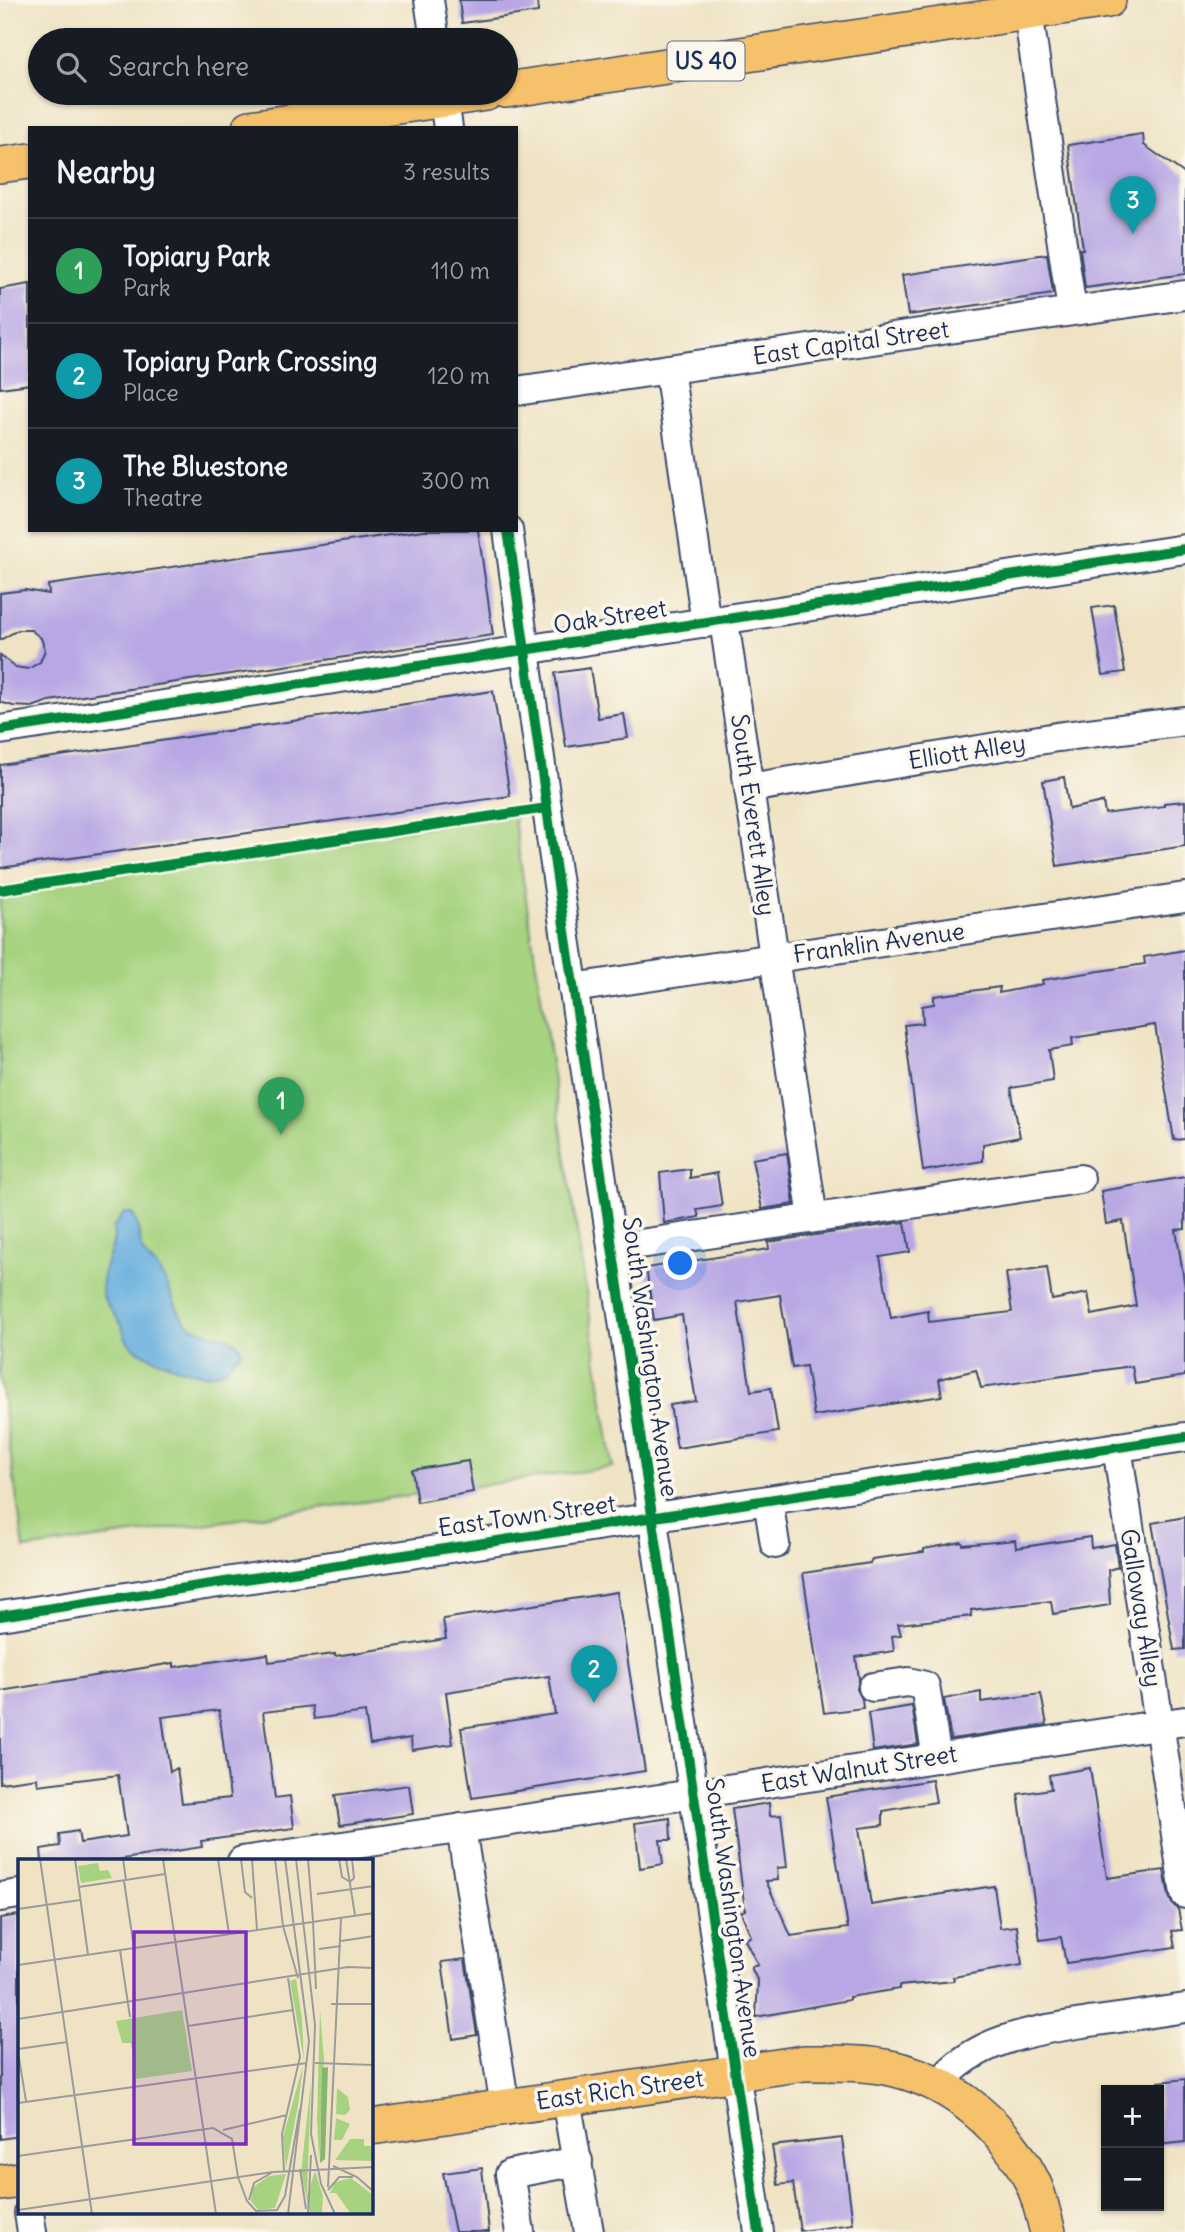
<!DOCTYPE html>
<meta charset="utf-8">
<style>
body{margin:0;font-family:Delius,sans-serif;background:#20242c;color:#f1f3f6}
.controls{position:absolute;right:21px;bottom:21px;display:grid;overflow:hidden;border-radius:0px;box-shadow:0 2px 5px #0004}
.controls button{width:63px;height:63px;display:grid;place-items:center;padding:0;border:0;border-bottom:2px solid #363941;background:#171b24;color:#f1f3f6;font:35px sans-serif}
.you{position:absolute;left:681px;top:1264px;width:24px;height:24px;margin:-18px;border:5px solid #fff;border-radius:50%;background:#1a73e8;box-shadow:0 0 0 10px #1a73e833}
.badge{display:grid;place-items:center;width:46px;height:46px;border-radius:50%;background:#c8321e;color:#fff;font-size:23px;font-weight:700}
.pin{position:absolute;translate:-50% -58px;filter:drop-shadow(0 2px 4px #0008)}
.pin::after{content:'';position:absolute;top:37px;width:24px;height:21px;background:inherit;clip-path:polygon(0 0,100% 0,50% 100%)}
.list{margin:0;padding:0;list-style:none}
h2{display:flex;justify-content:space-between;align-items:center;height:91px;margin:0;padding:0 28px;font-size:30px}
h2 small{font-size:23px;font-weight:400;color:#9ea1a6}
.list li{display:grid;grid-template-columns:46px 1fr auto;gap:21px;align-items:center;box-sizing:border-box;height:105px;padding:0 28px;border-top:2px solid #363941}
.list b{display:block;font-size:26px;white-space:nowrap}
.list p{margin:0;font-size:23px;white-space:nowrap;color:#9ea1a6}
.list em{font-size:23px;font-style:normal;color:#9ea1a6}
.icon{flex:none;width:38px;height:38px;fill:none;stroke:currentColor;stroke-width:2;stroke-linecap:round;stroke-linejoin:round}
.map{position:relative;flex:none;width:1185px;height:2232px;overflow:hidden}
.search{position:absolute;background:#171b24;box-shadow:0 2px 5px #0004;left:28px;top:28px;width:490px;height:77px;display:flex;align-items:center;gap:18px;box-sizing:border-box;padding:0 24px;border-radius:38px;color:#9ea1a6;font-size:26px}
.panel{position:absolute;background:#171b24;box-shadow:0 2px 5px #0004;left:28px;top:126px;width:490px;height:406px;border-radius:0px}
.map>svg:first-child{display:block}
</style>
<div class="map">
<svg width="1185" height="2232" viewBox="0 0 1185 2232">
<rect width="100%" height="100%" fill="#fbf7ec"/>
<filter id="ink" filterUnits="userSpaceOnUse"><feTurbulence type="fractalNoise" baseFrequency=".0143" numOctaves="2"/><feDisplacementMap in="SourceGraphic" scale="14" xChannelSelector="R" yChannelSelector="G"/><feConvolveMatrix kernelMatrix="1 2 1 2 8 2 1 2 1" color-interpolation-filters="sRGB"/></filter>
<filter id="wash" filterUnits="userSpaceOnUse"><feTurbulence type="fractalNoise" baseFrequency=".00686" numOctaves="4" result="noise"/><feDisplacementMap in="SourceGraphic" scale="28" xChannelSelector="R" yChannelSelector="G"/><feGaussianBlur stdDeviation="1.57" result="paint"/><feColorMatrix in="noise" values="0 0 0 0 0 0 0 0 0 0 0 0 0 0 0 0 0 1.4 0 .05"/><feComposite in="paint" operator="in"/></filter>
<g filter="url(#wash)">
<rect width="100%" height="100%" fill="#efe3c4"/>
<path fill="#a7d380" stroke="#61816f" stroke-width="2" d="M516,814L514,820L613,1467L24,1549L0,1381V889Z"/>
<path fill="#65aedd" stroke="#406e9e" stroke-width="2" d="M124,1213H132C141,1226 138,1240 144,1254C147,1260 155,1264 159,1270C172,1287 173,1312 191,1326C206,1337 236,1332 242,1351C234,1360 225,1371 213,1374C200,1378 137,1355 129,1343C124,1338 124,1329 120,1323C115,1314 107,1307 103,1296C96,1272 118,1251 113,1228Z"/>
<g id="blocks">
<g fill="#b8a7e4" fill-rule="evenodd">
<path d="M459,0H537L538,12L462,23Z"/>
<path d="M1143,134L1144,145L1185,174V274L1085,288L1080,249H1083L1068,145Z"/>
<path d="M1047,254L1053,294L908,315L902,275Z"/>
<path d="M30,284V384L0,388V289Z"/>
<path d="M424,530H478L493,635L49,701L32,707L13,706L0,702V655L15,667L28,669L40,662L45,650L41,638L31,630H18L0,640V593L25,590L49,594L48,585Z"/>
<path d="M1114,605L1125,672L1103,675L1092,608Z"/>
<path d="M590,668L598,718L624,714L628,738L566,747L555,673Z"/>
<path d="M493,691L510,796L0,868V765Z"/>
<path d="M1064,777L1069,809L1103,802L1105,814L1164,806V803L1185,801V846L1057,866L1043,781Z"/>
<path d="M1185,950V1139L1174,1140L1155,1025L1072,1038L1073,1046L1049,1050L1053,1081L1011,1088L1020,1137L983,1144V1161L923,1171L904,1025L923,1023L922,1006L934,1004V996L1000,987L999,993L1043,984L1042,980L1145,964L1144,957Z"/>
<path d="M787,1153L794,1204L762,1209L752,1159Z"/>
<path d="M690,1169V1178L717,1173L722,1206L697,1210L699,1217L664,1223L660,1173Z"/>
<path d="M1185,1177V1229L1176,1230L1185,1287V1376L1135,1384L1132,1366L981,1388L976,1370L939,1379L942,1396L814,1416L806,1366L792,1368L780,1295L737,1302L751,1391L771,1388L778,1432L677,1448L670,1405L696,1401L682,1315L654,1320L646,1268L769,1249L768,1242L905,1222L910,1252L880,1257L891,1318L928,1311L929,1322L1012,1312L1006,1273L1047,1267L1052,1300L1088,1293L1092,1315L1136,1306L1123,1221L1106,1224L1101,1191Z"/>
<path d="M468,1461L473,1492L417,1502L412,1470Z"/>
<path d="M1185,1517V1649L1174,1650L1152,1523Z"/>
<path d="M1090,1537L1091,1548L1115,1544L1118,1567L1108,1570L1110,1605L1053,1614L1051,1601L971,1610L972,1616L898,1624L901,1635L892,1636L894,1651L856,1657L859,1679L857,1689L862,1699L863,1708L824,1713L803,1573L870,1563L872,1559L924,1552V1549L962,1542L963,1545L1015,1540L1016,1548Z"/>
<path d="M617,1592L645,1771L472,1798L461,1728L555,1714L549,1676L446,1692L453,1744L412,1750L411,1738L370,1744L365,1712L314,1719L312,1706L263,1712L275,1798L290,1796L294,1828L201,1841L202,1847L110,1861H42L41,1849L60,1846L59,1834L78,1831L80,1843L127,1836L118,1775L38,1785L37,1778L0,1783V1691L174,1663V1667L268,1654L269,1662L335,1654V1656L446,1639L443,1619ZM219,1710L230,1798L182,1803L177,1768L170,1772L162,1717Z"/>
<path d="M981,1692V1702L1041,1694L1047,1725L951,1739L944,1699Z"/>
<path d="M912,1706L918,1744L873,1751L868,1713Z"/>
<path d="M1090,1768L1107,1878L1164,1870L1169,1896L1172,1904L1178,1909L1182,1930L1172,1931L1175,1947L1066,1963L1061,1937L1040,1940L1018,1794L1051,1789L1049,1775Z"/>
<path d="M932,1780L936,1802L883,1811V1825L859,1828L871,1905L994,1886L1000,1928L1017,1926L1022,1965L953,1977L954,1981L899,1986V1989L849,1997V2000L756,2017L758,1982L751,1967L758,1965L745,1940L751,1936L741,1912L745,1910L732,1809L769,1803L770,1816L781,1815L787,1867L777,1868L778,1880L766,1881L791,1936L848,1928L826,1797Z"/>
<path d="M409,1785L413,1814L340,1825L335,1795Z"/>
<path d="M670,1818L671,1840H660L663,1864L640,1868L635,1823Z"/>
<path d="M19,1915V2136L0,2139V1918Z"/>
<path d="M465,1959L477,2035L453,2039L442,1962Z"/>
<path d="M1185,2079V2142L1159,2145V2082Z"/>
<path d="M842,2138L853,2224L800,2231L793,2183L778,2185L772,2146Z"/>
<path d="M482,2168L489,2232H455L443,2173Z"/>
</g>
</g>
</g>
<g filter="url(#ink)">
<use href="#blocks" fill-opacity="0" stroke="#3b4a6d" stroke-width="2"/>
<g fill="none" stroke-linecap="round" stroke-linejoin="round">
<defs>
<g id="minor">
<path d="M429,0L435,40"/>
<path d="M1028,12L1072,311"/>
<path d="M443,93L448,128"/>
<path d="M669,369L706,623"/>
<path d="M516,391L1185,295"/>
<path d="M508,530L553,851L759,2232"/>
<path d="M724,621L813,1218"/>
<path d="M0,730L1185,549"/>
<path d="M749,788L1057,737L1185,721"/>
<path d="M573,988L1185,897"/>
<path d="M613,1248L1080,1179"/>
<path d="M1117,1447L1185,1894"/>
<path d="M768,1500L775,1544"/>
<path d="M0,1616L1185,1437"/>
<path d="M873,1687L908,1682L925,1686L937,1758"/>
<path d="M461,1828L505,2107"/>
<path d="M242,1861L1185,1721"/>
<path d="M0,1897L19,1894"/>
<path d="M939,2084C975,2038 1034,2031 1089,2022C1121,2018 1153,2013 1185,2008"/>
<path d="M566,2099L589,2232"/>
<path d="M29,2213L32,2232"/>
<path d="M520,2232L510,2174L578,2161"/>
</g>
<g id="major">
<path d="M506,90L1108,0"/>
<path d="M250,128L486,93"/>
<path d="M0,165L30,161"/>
<path d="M371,2127L804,2063C834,2063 865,2062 895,2069C954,2083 1005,2127 1032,2181C1040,2196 1043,2216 1048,2232"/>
<path d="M0,2183L19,2180"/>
</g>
</defs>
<use href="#minor" stroke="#3b4a6d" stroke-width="32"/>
<use href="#major" stroke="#3b4a6d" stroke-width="38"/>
<use href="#minor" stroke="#fff" stroke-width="28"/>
<use href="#major" stroke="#f5c16b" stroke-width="35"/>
<defs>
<g id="cycleway">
<path d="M508,530L553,851L759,2232"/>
<path d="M0,730L1185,549"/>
<path d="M0,890L547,808"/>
<path d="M0,1616L1185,1437"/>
</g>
</defs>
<use href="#cycleway" stroke="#fbf7ec" stroke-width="15"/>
<use href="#cycleway" stroke="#00873e" stroke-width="10"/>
</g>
</g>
<g text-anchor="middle" stroke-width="7" stroke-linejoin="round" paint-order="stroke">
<rect fill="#fbf7ec" stroke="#5e6b89" stroke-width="2" x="667.5" y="41.5" width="77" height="39" rx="5"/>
<g font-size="23" font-weight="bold" fill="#1b2f5e">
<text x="706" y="69">US 40</text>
</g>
<g font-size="24" fill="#1b2f5e" stroke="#fbf7ec">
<text transform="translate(851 343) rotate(-8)" y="8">East Capital Street</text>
<text transform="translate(610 617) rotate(-9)" y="8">Oak Street</text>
<text transform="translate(967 752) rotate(-9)" y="8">Elliott Alley</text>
<text transform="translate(753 815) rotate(82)" y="8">South Everett Alley</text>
<text transform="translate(879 943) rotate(-8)" y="8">Franklin Avenue</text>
<text transform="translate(650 1357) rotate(82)" y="8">South Washington Avenue</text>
<text transform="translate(527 1516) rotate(-8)" y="8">East Town Street</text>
<text transform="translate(1141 1608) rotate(81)" y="8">Galloway Alley</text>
<text transform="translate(859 1769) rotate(-9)" y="8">East Walnut Street</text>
<text transform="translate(733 1918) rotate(82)" y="8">South Washington Avenue</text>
<text transform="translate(620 2090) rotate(-8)" y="8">East Rich Street</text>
</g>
</g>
<g transform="translate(18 1859)">
<rect width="355" height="355" fill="#efe3c4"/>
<path d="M80,4L82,12L90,11L94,19L63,24L60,7ZM278,120L284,160L286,201L272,122ZM164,151L174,212L118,220L113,184H104L98,162ZM302,151L306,201L301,304L299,260ZM285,207L280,247L268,308L265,278ZM293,222L289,337L297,312L305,337L304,355H292L283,314ZM319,229L330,238L332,251L327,256L318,255ZM318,259L332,265L324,281H316ZM332,280H346V287H355V302L317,301ZM268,315L257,349L240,351L233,342L234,329L251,317ZM333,319L355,336V355H333L318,334H312L317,323Z" fill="#a7d380"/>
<path d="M310,208L307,300L302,304L304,209Z" fill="#85b56e"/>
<path fill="none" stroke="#9a9b9b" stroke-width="2" d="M22,0L74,355M57,0L70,96M105,0L108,21M145,0L198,355M200,0L211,75M223,0L227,33L234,39M234,0L239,71M257,0L265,67M267,0L291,182L270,355M278,0L297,166L293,275L303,325L317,355M290,0L295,62M321,0L324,18L332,23M328,0L337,56M106,22L116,89M332,23L336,19L334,0M61,28L147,15M299,35L356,27M0,50L62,41M295,62L298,130M265,67L280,119M323,82L356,77M301,90L323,87M102,91L112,158M0,106L356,54M313,145H356M0,160L330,108L356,109M170,167L275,151M0,190L49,183M0,193L8,242M297,204L356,206M0,244L289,204M205,271L269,256M0,297L195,269L214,280L220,318M315,307L339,318L356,333M282,310L288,350M266,312L264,275L282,198L270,119M220,318L229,342L238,352L259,351L267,337L282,250M310,328L323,60M310,331L321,318H335M231,341L236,324L255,313M0,351L255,313L356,308M290,355L293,296"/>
<path fill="#7b2cbf" fill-opacity="0.15" stroke="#7b2cbf" stroke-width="3.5" d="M116,73H228V285H116Z"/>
<rect width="355" height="355" fill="none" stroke="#1b2f5e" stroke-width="3.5"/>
</g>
</svg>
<div class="controls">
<button>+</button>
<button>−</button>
</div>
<div class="you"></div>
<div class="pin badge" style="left:281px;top:1135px;background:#2e9e5b">1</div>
<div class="pin badge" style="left:594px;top:1703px;background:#0f9aa8">2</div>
<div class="pin badge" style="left:1133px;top:234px;background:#0f9aa8">3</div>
<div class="search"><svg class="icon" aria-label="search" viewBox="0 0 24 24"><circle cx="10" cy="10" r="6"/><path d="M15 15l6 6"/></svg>Search here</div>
<section class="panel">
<h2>Nearby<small>3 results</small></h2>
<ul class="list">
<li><span class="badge" style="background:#2e9e5b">1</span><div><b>Topiary Park</b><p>Park</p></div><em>110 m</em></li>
<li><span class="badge" style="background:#0f9aa8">2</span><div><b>Topiary Park Crossing</b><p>Place</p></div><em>120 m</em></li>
<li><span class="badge" style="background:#0f9aa8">3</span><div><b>The Bluestone</b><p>Theatre</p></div><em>300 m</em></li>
</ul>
</section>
</div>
